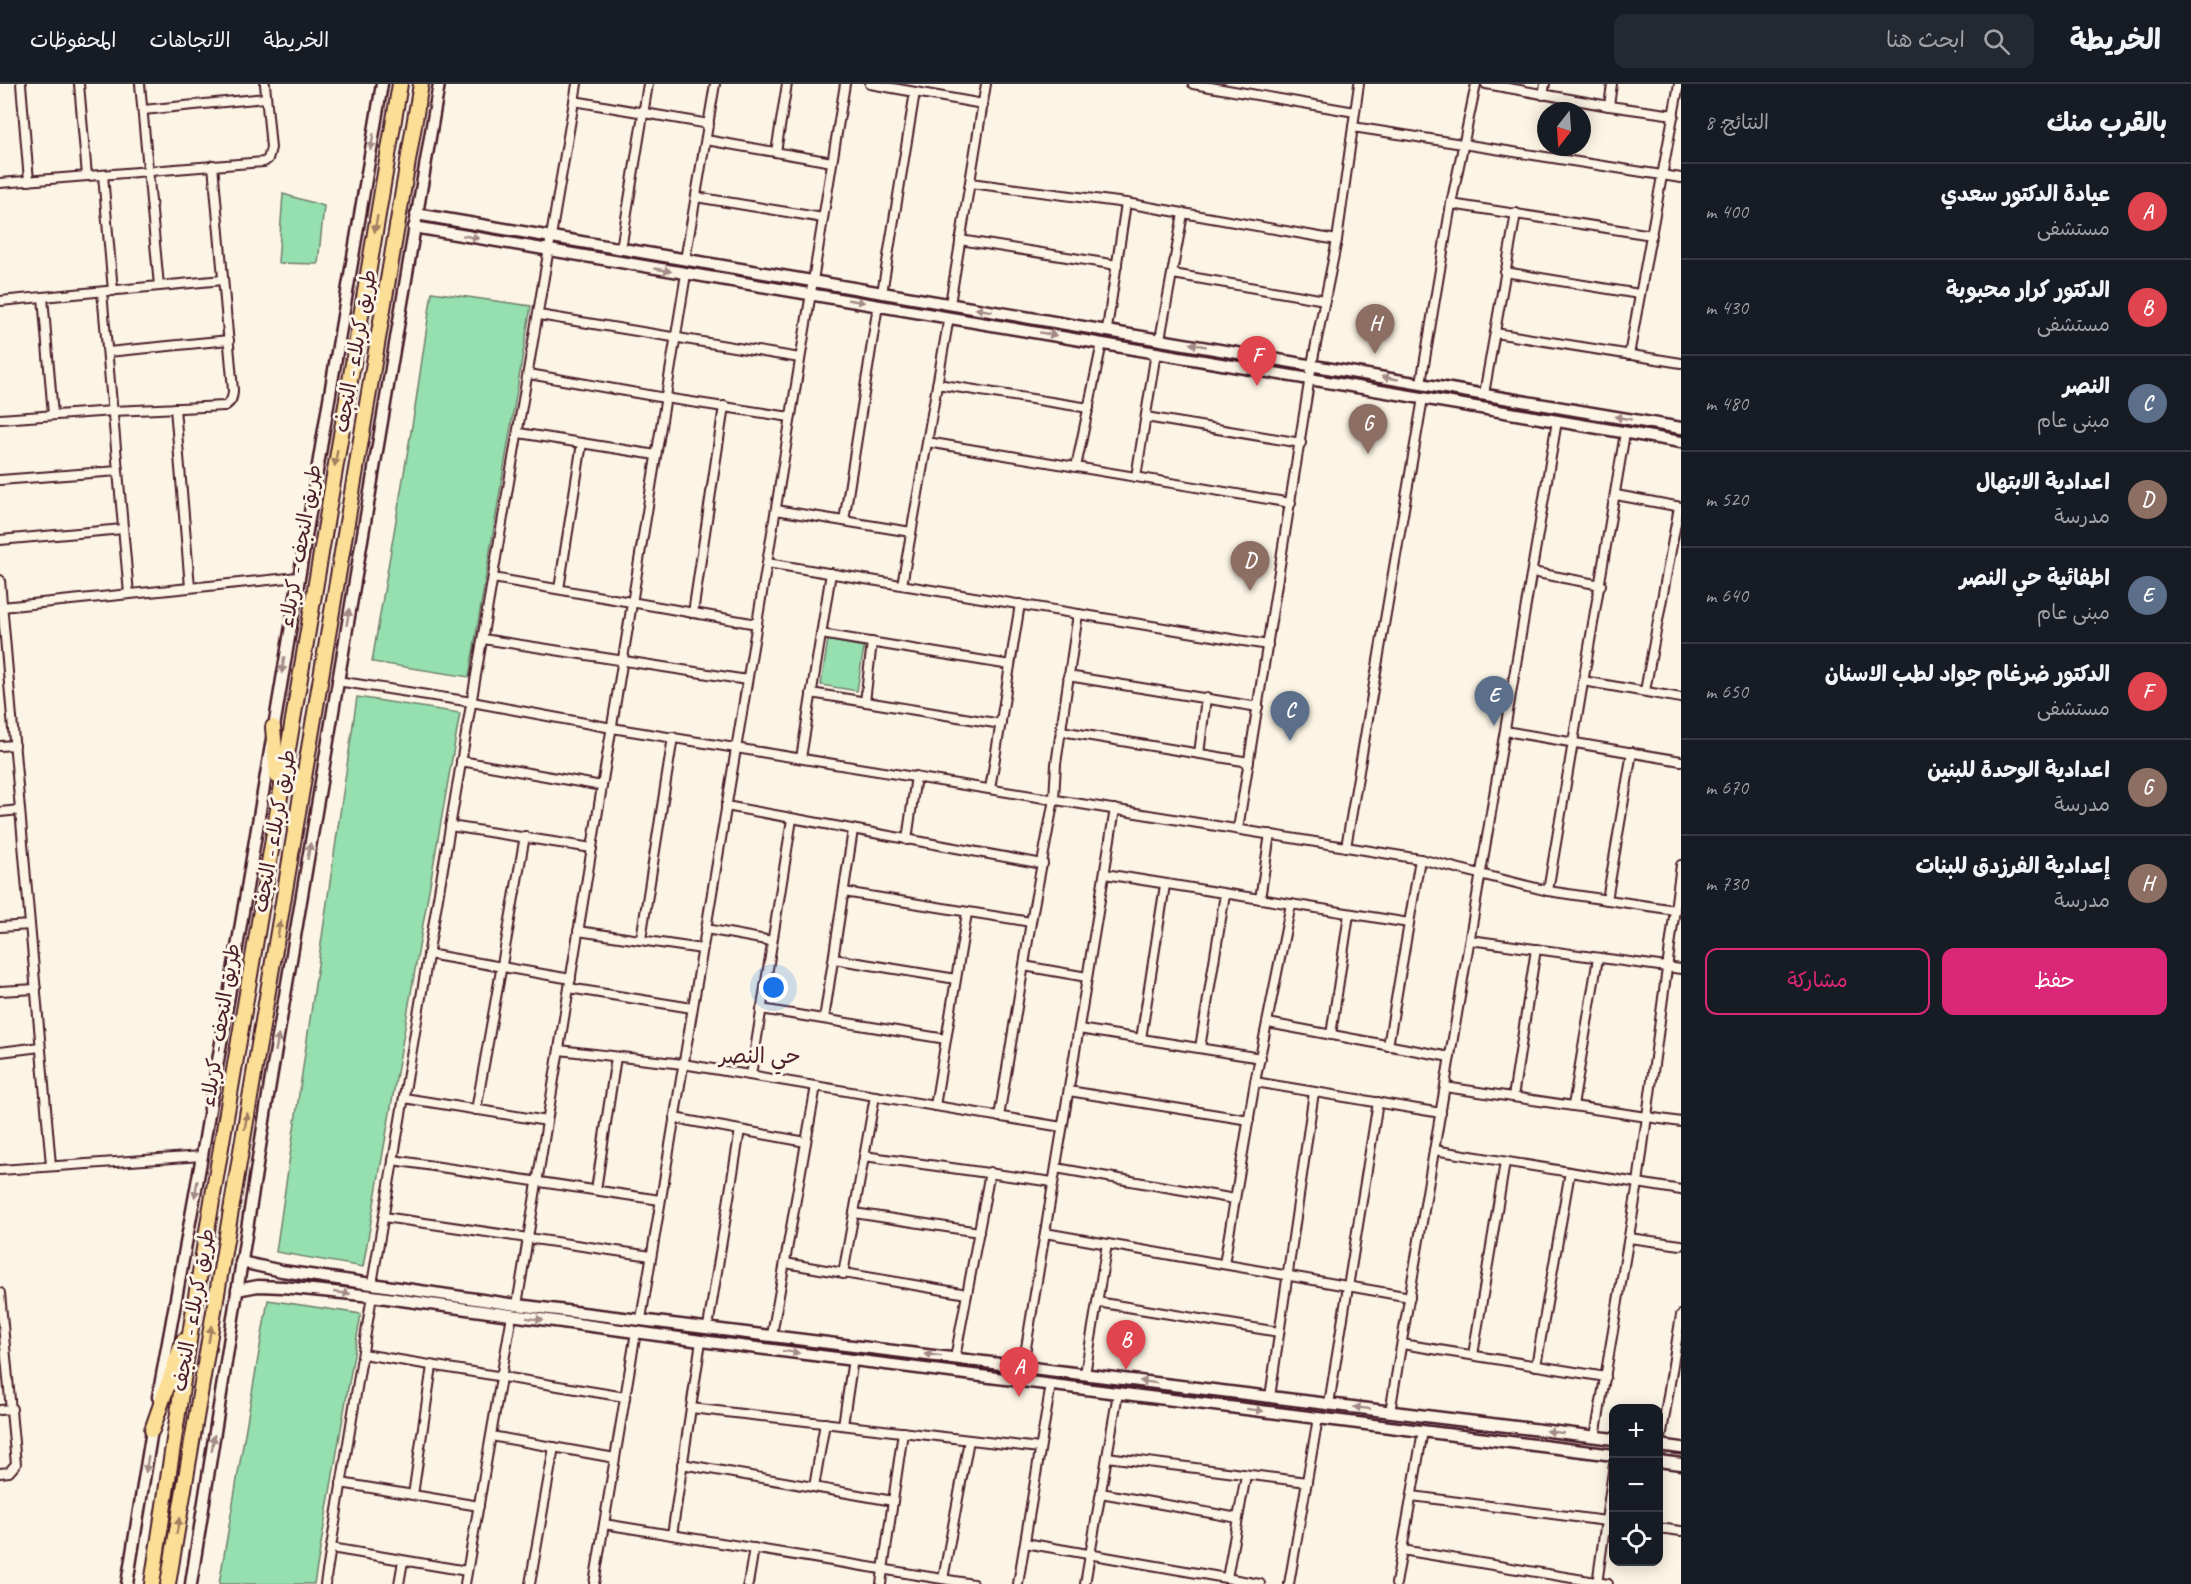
<!DOCTYPE html>
<html lang="ar">
<meta charset="utf-8">
<style>
body{margin:0;font-family:Caveat,"Playpen Sans Arabic",sans-serif;background:#242831;color:#f1f3f6;direction:rtl}
.controls{position:absolute;right:18px;bottom:18px;display:grid;overflow:hidden;border-radius:12px;box-shadow:0 3px 15px #0003}
.controls button{width:54px;height:54px;display:grid;place-items:center;padding:0;border:0;border-bottom:2px solid #363941;background:#171b24;color:#f1f3f6;font:30px sans-serif}
.compass{position:absolute;left:1537px;top:18px;width:54px;height:54px;border-radius:50%;background:#171b24;box-shadow:0 3px 15px #0003;rotate:197deg}
.you{position:absolute;left:774px;top:904px;width:21px;height:21px;margin:-15px;border:4px solid #fff;border-radius:50%;background:#1a73e8;box-shadow:0 0 0 9px #1a73e833}
.badge{display:grid;place-items:center;width:39px;height:39px;border-radius:50%;background:#db2777;color:#fff;font-size:20px;font-weight:700}
.pin{position:absolute;translate:-50% -50px;filter:drop-shadow(0 2px 3px #0008)}
.pin::after{content:'';position:absolute;top:32px;width:21px;height:18px;background:inherit;clip-path:polygon(0 0,100% 0,50% 100%)}
.list{margin:0;padding:0;list-style:none}
h2{display:flex;justify-content:space-between;align-items:center;height:78px;margin:0;padding:0 24px;font-size:26px}
h2 small{font-size:20px;font-weight:400;color:#9ea1a6}
.list li{display:grid;grid-template-columns:39px 1fr auto;gap:18px;align-items:center;box-sizing:border-box;height:96px;padding:0 24px;border-top:2px solid #363941}
.list b{display:block;font-size:22px;white-space:nowrap}
.list p{margin:0;font-size:20px;white-space:nowrap;color:#9ea1a6}
.list em{font-size:20px;font-style:normal;color:#9ea1a6}
.actions{display:flex;gap:12px;padding:18px 24px}
.actions a{flex:1;padding:14px 0;border:2px solid #db2777;border-radius:12px;text-align:center;font-size:21px;color:#db2777}
.actions .main{background:#db2777;color:#fff}
.icon{flex:none;width:33px;height:33px;fill:none;stroke:currentColor;stroke-width:2;stroke-linecap:round;stroke-linejoin:round}
.map{position:relative;flex:none;width:1681px;height:1500px;overflow:hidden;direction:ltr}
header{display:flex;align-items:center;gap:36px;box-sizing:border-box;height:84px;padding:0 30px;background:#171b24;border-bottom:2px solid #363941}
header strong{font-size:28px}
nav{display:flex;gap:33px;margin-inline-start:auto;font-size:21px}
.search{width:420px;height:54px;background:#242831;display:flex;align-items:center;gap:15px;box-sizing:border-box;padding:0 21px;border-radius:12px;color:#9ea1a6;font-size:22px}
main{display:flex}
aside{flex:1;background:#171b24}
.map>svg:first-child{display:block}
</style>
<header>
<strong>الخريطة</strong>
<div class="search"><svg class="icon" aria-label="search" viewBox="0 0 24 24"><circle cx="10" cy="10" r="6"/><path d="M15 15l6 6"/></svg>ابحث هنا</div>
<nav><a>الخريطة</a><a>الاتجاهات</a><a>المحفوظات</a></nav>
</header>
<main>
<aside>
<h2>بالقرب منك<small>النتائج: 8</small></h2>
<ul class="list">
<li><span class="badge" style="background:#e0444e">A</span><div><b>عيادة الدكتور سعدي</b><p>مستشفى</p></div><em>400 m</em></li>
<li><span class="badge" style="background:#e0444e">B</span><div><b>الدكتور كرار محبوبة</b><p>مستشفى</p></div><em>430 m</em></li>
<li><span class="badge" style="background:#5c6f8a">C</span><div><b>النصر</b><p>مبنى عام</p></div><em>480 m</em></li>
<li><span class="badge" style="background:#8d6e63">D</span><div><b>اعدادية الابتهال</b><p>مدرسة</p></div><em>520 m</em></li>
<li><span class="badge" style="background:#5c6f8a">E</span><div><b>اطفائية حي النصر</b><p>مبنى عام</p></div><em>640 m</em></li>
<li><span class="badge" style="background:#e0444e">F</span><div><b>الدكتور ضرغام جواد لطب الاسنان</b><p>مستشفى</p></div><em>650 m</em></li>
<li><span class="badge" style="background:#8d6e63">G</span><div><b>اعدادية الوحدة للبنين</b><p>مدرسة</p></div><em>670 m</em></li>
<li><span class="badge" style="background:#8d6e63">H</span><div><b>إعدادية الفرزدق للبنات</b><p>مدرسة</p></div><em>730 m</em></li>
</ul>
<div class="actions"><a class="main">حفظ</a><a>مشاركة</a></div>
</aside>
<div class="map">
<svg width="1681" height="1500" viewBox="0 0 1681 1500">
<rect width="100%" height="100%" fill="#fcf5e5"/>
<filter id="ink" filterUnits="userSpaceOnUse"><feTurbulence type="fractalNoise" baseFrequency=".0167" numOctaves="2"/><feDisplacementMap in="SourceGraphic" scale="12" xChannelSelector="R" yChannelSelector="G"/><feConvolveMatrix kernelMatrix="1 2 1 2 8 2 1 2 1" color-interpolation-filters="sRGB"/></filter>
<g filter="url(#ink)">
<g fill="#96dfae" stroke="#707f6c" stroke-width="1.5">
<path d="M283,110L324,122L318,180L278,179Z"/>
<path d="M432,208L531,222L469,593L372,578L414,330Z"/>
<path d="M828,556L864,563L857,607L821,601Z"/>
<path d="M357,613L460,629L363,1183L276,1168Z"/>
<path d="M268,1216L361,1230L314,1500H219Z"/>
</g>
<g fill="none" stroke-linecap="round" stroke-linejoin="round">
<defs>
<g id="street">
<path d="M21,0L29,97"/>
<path d="M79,0L87,92"/>
<path d="M140,0L159,202"/>
<path d="M870,0L983,20"/>
<path d="M1193,0L1355,28"/>
<path d="M1486,0L1609,22L1674,31"/>
<path d="M1543,11L1545,0"/>
<path d="M574,17L709,40"/>
<path d="M1609,22L1612,0"/>
<path d="M143,26L266,14"/>
<path d="M1353,43L1681,94"/>
<path d="M706,56L832,78"/>
<path d="M776,68L787,0"/>
<path d="M103,91L113,207"/>
<path d="M0,99L264,78L268,75L271,64L265,0"/>
<path d="M970,99L1126,119L1337,156"/>
<path d="M696,113L823,134"/>
<path d="M1451,120L1652,151"/>
<path d="M960,156L1117,181"/>
<path d="M621,165L648,0"/>
<path d="M685,176L715,0"/>
<path d="M1505,188L1639,210"/>
<path d="M1173,190L1325,216"/>
<path d="M102,208L129,510"/>
<path d="M882,209L915,8"/>
<path d="M43,213L53,331"/>
<path d="M0,217L223,196"/>
<path d="M950,220L986,0"/>
<path d="M539,231L800,274"/>
<path d="M1107,245L1126,119"/>
<path d="M1495,249L1681,279"/>
<path d="M1160,255L1183,130"/>
<path d="M108,268L229,256"/>
<path d="M1629,271L1679,0"/>
<path d="M529,290L665,314L790,333"/>
<path d="M1421,299L1451,120L1476,0"/>
<path d="M937,300L1089,324"/>
<path d="M1484,310L1516,129"/>
<path d="M175,324L190,503"/>
<path d="M1146,333L1301,359"/>
<path d="M0,335L113,327L225,322C231,318 233,314 233,306L213,81"/>
<path d="M519,349L656,371"/>
<path d="M927,358L1291,419"/>
<path d="M1076,383L1102,259"/>
<path d="M1136,393L1156,268"/>
<path d="M0,396L118,387"/>
<path d="M1616,411L1681,423"/>
<path d="M776,426L911,448"/>
<path d="M844,437L878,221"/>
<path d="M0,456L123,445"/>
<path d="M767,479L1268,561"/>
<path d="M1532,488L1601,501"/>
<path d="M493,494L757,540"/>
<path d="M0,496L51,1081"/>
<path d="M902,501L949,233"/>
<path d="M559,505L582,359"/>
<path d="M2,523L298,493"/>
<path d="M693,529L724,322"/>
<path d="M821,550L1010,581"/>
<path d="M483,555L747,596"/>
<path d="M1068,592L1258,623"/>
<path d="M337,597L472,618L612,644L1420,775L1548,807L1675,826"/>
<path d="M1583,597L1681,614"/>
<path d="M1645,607L1679,423"/>
<path d="M811,609L1001,640"/>
<path d="M865,618L872,558"/>
<path d="M1061,647L1249,678"/>
<path d="M1505,647L1681,677"/>
<path d="M0,662L15,661"/>
<path d="M1199,670L1206,614"/>
<path d="M801,674L831,489"/>
<path d="M461,677L602,702"/>
<path d="M990,705L1020,520"/>
<path d="M726,722L1043,780"/>
<path d="M0,728L20,726"/>
<path d="M450,742L592,764"/>
<path d="M1238,745L1312,280L1337,156L1359,0"/>
<path d="M907,756L916,692"/>
<path d="M1346,763L1423,314"/>
<path d="M1105,790L1409,839"/>
<path d="M1548,807L1625,349"/>
<path d="M844,808L1031,838"/>
<path d="M1260,815L1270,750"/>
<path d="M1607,816L1632,668"/>
<path d="M0,843L30,841"/>
<path d="M706,845L772,857"/>
<path d="M578,847L702,865"/>
<path d="M641,855L673,653"/>
<path d="M1470,856L1681,885"/>
<path d="M428,870L571,895"/>
<path d="M834,875L956,895"/>
<path d="M1024,882L1087,893"/>
<path d="M569,904L692,924"/>
<path d="M0,907L36,905"/>
<path d="M761,925L946,955"/>
<path d="M824,935L853,746"/>
<path d="M1268,939L1450,973"/>
<path d="M1079,945L1261,974"/>
<path d="M1331,951L1349,830"/>
<path d="M1141,955L1165,801"/>
<path d="M1388,962L1420,775"/>
<path d="M1200,964L1225,810"/>
<path d="M559,966L683,980L1062,1043"/>
<path d="M0,968L40,963"/>
<path d="M751,991L792,735"/>
<path d="M1255,998L1441,1029"/>
<path d="M1445,1003L1681,1038"/>
<path d="M1069,1007L1249,1036"/>
<path d="M1513,1013L1536,865"/>
<path d="M404,1014L547,1037"/>
<path d="M935,1022L967,829"/>
<path d="M1573,1022L1598,874"/>
<path d="M476,1026L525,752"/>
<path d="M999,1033L1031,838L1054,715L1056,680L1078,530"/>
<path d="M674,1034L806,1058"/>
<path d="M1434,1066L1681,1106"/>
<path d="M864,1072L1053,1098"/>
<path d="M393,1076L660,1116"/>
<path d="M1056,1084L1235,1115"/>
<path d="M0,1086L202,1072"/>
<path d="M596,1106L616,973"/>
<path d="M854,1129L979,1148"/>
<path d="M384,1133L651,1172"/>
<path d="M1045,1149L1410,1213"/>
<path d="M1629,1154L1681,1161"/>
<path d="M785,1179L967,1210"/>
<path d="M1224,1180L1255,998L1291,820"/>
<path d="M843,1190L875,1012"/>
<path d="M372,1200L577,0"/>
<path d="M0,1209L16,1380L9,1388L0,1389"/>
<path d="M1097,1218L1279,1248"/>
<path d="M517,1221L686,190"/>
<path d="M641,1235L767,479L845,0"/>
<path d="M708,1243L740,1046"/>
<path d="M772,1251L816,1002"/>
<path d="M1402,1260L1606,1293"/>
<path d="M363,1270L625,1313"/>
<path d="M1473,1271L1505,1078"/>
<path d="M955,1274L990,1088"/>
<path d="M1023,1282L1115,725"/>
<path d="M1536,1282L1570,1088"/>
<path d="M1085,1290L1107,1160"/>
<path d="M1270,1313L1314,1008"/>
<path d="M1329,1320L1378,1018"/>
<path d="M691,1324L1040,1364"/>
<path d="M0,1326L12,1325"/>
<path d="M1390,1328L1557,337"/>
<path d="M843,1341L853,1275"/>
<path d="M491,1352L615,1374"/>
<path d="M1595,1353L1638,1099L1681,781"/>
<path d="M1660,1361L1681,1231"/>
<path d="M1107,1373L1307,1398"/>
<path d="M682,1380L893,1417"/>
<path d="M341,1399L479,1422"/>
<path d="M814,1403L825,1339"/>
<path d="M1101,1409L1238,1434"/>
<path d="M413,1411L432,1282"/>
<path d="M1412,1412L1614,1438"/>
<path d="M604,1440L973,1500"/>
<path d="M1658,1444L1681,1447"/>
<path d="M672,1451L701,1257"/>
<path d="M1025,1459L1260,1500"/>
<path d="M331,1464L467,1487"/>
<path d="M1402,1466L1608,1500"/>
<path d="M1227,1494L1246,1391"/>
<path d="M943,1495L969,1356"/>
<path d="M325,1500L372,1212"/>
<path d="M399,1500L403,1477"/>
<path d="M465,1500L512,1231"/>
<path d="M530,1500L554,1363"/>
<path d="M594,1500L636,1248"/>
<path d="M748,1500L754,1464"/>
<path d="M881,1500L903,1348"/>
<path d="M1018,1500L1051,1300"/>
<path d="M1085,1500L1118,1309"/>
<path d="M1289,1500L1318,1334"/>
<path d="M1396,1500L1423,1347"/>
<path d="M1597,1500L1614,1380"/>
</g>
<g id="secondary">
<path d="M416,130L1681,344"/>
<path d="M414,143L1681,358"/>
<path d="M241,1178L282,1187L517,1221L1614,1355"/>
<path d="M237,1206L258,1202L283,1203L372,1212L701,1257L1614,1371"/>
<path d="M158,1313L202,1072L382,0"/>
<path d="M1658,1361L1681,1364"/>
<path d="M1658,1377L1681,1380"/>
<path d="M127,1500L153,1340"/>
<path d="M191,1500L267,1018L439,0"/>
</g>
<g id="highway">
<path d="M273,643L277,692"/>
<path d="M152,1346L183,1257"/>
<path d="M152,1500L194,1224L400,0"/>
<path d="M168,1500L421,0"/>
</g>
</defs>
<use href="#street" stroke="#4a1f2b" stroke-width="12"/>
<use href="#secondary" stroke="#4a1f2b" stroke-width="15"/>
<use href="#highway" stroke="#4a1f2b" stroke-width="18"/>
<use href="#street" stroke="#fcf5e5" stroke-width="8"/>
<use href="#secondary" stroke="#fcf5e5" stroke-width="10"/>
<use href="#highway" stroke="#fbdf96" stroke-width="14"/>
</g>
<defs><path id="oneway-solid" d="M-6-.8H1V-3.2L6.5 0L1 3.2V.8H-6Z" transform="scale(1.5)"/></defs>
<g fill="#a38a88">
<use href="#oneway-solid" transform="translate(372 58) rotate(100)"/>
<use href="#oneway-solid" transform="translate(471 153) rotate(10)"/>
<use href="#oneway-solid" transform="translate(663 186) rotate(10)"/>
<use href="#oneway-solid" transform="translate(856 217) rotate(9)"/>
<use href="#oneway-solid" transform="translate(984 226) rotate(-171)"/>
<use href="#oneway-solid" transform="translate(1048 250) rotate(10)"/>
<use href="#oneway-solid" transform="translate(1198 261) rotate(-170)"/>
<use href="#oneway-solid" transform="translate(1390 294) rotate(-170)"/>
<use href="#oneway-solid" transform="translate(1623 334) rotate(-170)"/>
<use href="#oneway-solid" transform="translate(348 533) rotate(-80)"/>
<use href="#oneway-solid" transform="translate(283 581) rotate(99)"/>
<use href="#oneway-solid" transform="translate(309 767) rotate(-80)"/>
<use href="#oneway-solid" transform="translate(277 959) rotate(-80)"/>
<use href="#oneway-solid" transform="translate(196 1105) rotate(100)"/>
<use href="#oneway-solid" transform="translate(342 1209) rotate(6)"/>
<use href="#oneway-solid" transform="translate(535 1235) rotate(7)"/>
<use href="#oneway-solid" transform="translate(791 1268) rotate(7)"/>
<use href="#oneway-solid" transform="translate(933 1271) rotate(-173)"/>
<use href="#oneway-solid" transform="translate(1148 1298) rotate(-173)"/>
<use href="#oneway-solid" transform="translate(1362 1324) rotate(-173)"/>
<use href="#oneway-solid" transform="translate(1255 1326) rotate(7)"/>
<use href="#oneway-solid" transform="translate(1555 1348) rotate(-173)"/>
<use href="#oneway-solid" transform="translate(213 1359) rotate(-81)"/>
<use href="#oneway-solid" transform="translate(147 1380) rotate(99)"/>
</g>
<g fill="#a27f60">
<use href="#oneway-solid" transform="translate(376 140) rotate(100)"/>
<use href="#oneway-solid" transform="translate(336 374) rotate(100)"/>
<use href="#oneway-solid" transform="translate(279 845) rotate(-80)"/>
<use href="#oneway-solid" transform="translate(246 1037) rotate(-80)"/>
<use href="#oneway-solid" transform="translate(210 1250) rotate(-80)"/>
<use href="#oneway-solid" transform="translate(178 1442) rotate(-80)"/>
</g>
</g>
<g text-anchor="middle" stroke-width="6" stroke-linejoin="round" paint-order="stroke">
<g font-size="21" fill="#4a1f2b" stroke="#fcf5e5">
<text transform="translate(355 267) rotate(-80)" y="7">طريق کربلاء - النجف</text>
<text transform="translate(300 462) rotate(-80)" y="7">طريق النجف - کربلاء</text>
<text transform="translate(274 747) rotate(-80)" y="7">طريق کربلاء - النجف</text>
<text transform="translate(220 941) rotate(-81)" y="7">طريق النجف - کربلاء</text>
<text transform="translate(193 1226) rotate(-80)" y="7">طريق کربلاء - النجف</text>
</g>
<g font-size="22" fill="#4a1f2b" stroke="#fcf5e5">
<text x="760" y="979">حي النصر</text>
</g>
</g>
</svg>
<div class="controls">
<button>+</button>
<button>−</button>
<button><svg class="icon" aria-label="locate" viewBox="0 0 24 24"><circle cx="12" cy="12" r="6"/><path d="M12 2v4M12 18v4M2 12h4M18 12h4"/></svg></button>
</div>
<svg class="compass" viewBox="-18 -18 36 36"><path d="M0-13l5 13h-10z" fill="#e53935"/><path d="M0 13l5-13h-10z" fill="#9ea1a6"/></svg>
<div class="you"></div>
<div class="pin badge" style="left:1019px;top:1313px;background:#e0444e">A</div>
<div class="pin badge" style="left:1126px;top:1286px;background:#e0444e">B</div>
<div class="pin badge" style="left:1290px;top:657px;background:#5c6f8a">C</div>
<div class="pin badge" style="left:1250px;top:507px;background:#8d6e63">D</div>
<div class="pin badge" style="left:1494px;top:642px;background:#5c6f8a">E</div>
<div class="pin badge" style="left:1257px;top:302px;background:#e0444e">F</div>
<div class="pin badge" style="left:1368px;top:370px;background:#8d6e63">G</div>
<div class="pin badge" style="left:1375px;top:270px;background:#8d6e63">H</div>
</div>
</main>
